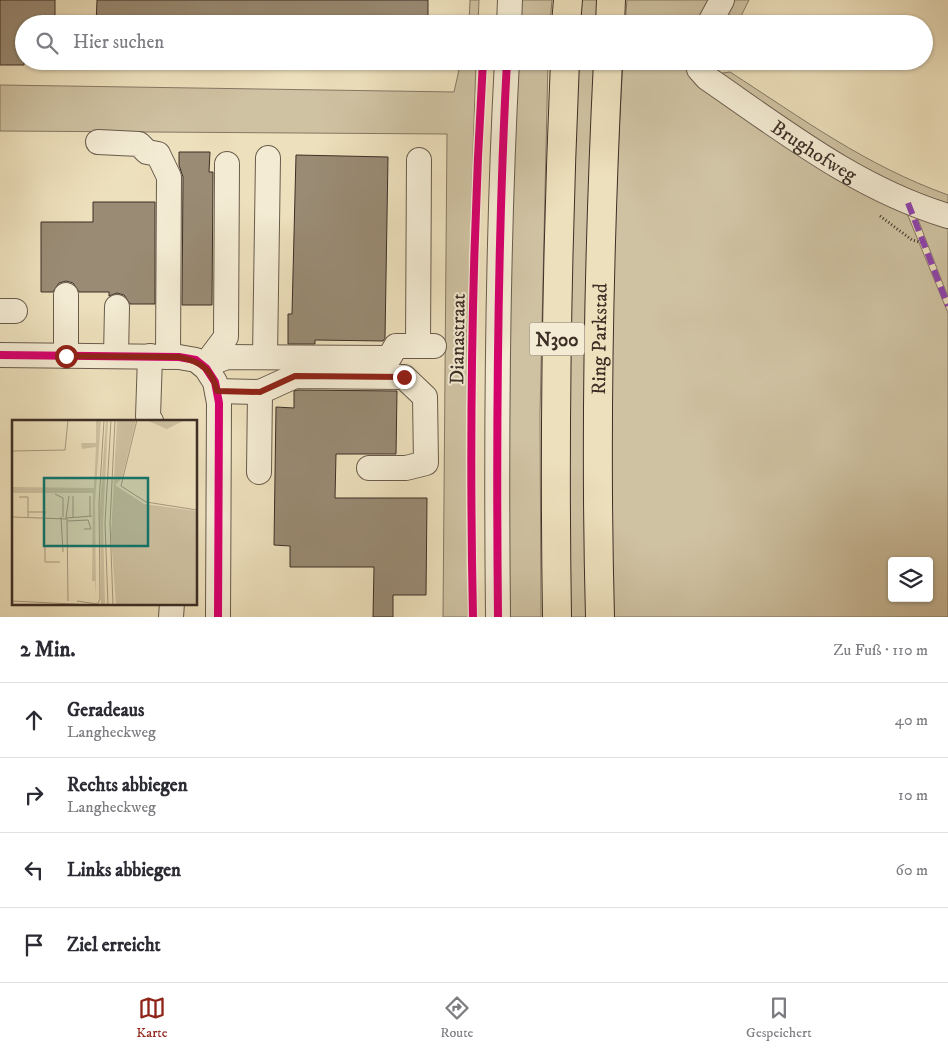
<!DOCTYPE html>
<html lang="de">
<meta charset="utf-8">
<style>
body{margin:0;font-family:"IM FELL DW Pica",serif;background:#f2f2f3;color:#2b2b33}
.controls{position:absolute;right:15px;bottom:15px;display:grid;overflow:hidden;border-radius:5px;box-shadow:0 1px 4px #0004}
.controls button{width:45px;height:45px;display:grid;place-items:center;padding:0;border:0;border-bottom:1px solid #e1e1e2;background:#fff;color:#2b2b33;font:25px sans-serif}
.stop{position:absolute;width:15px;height:15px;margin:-11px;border:4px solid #8f2418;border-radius:50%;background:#fff}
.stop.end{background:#8f2418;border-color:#fff;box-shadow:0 1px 5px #0008}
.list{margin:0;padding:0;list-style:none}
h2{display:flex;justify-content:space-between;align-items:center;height:65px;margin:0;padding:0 20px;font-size:21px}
h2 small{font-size:16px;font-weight:400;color:#7c7c81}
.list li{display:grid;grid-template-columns:32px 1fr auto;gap:15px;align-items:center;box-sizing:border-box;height:75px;padding:0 20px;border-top:1px solid #e1e1e2}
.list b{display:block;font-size:19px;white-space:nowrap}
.list p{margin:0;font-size:16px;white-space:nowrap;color:#7c7c81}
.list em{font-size:16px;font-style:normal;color:#7c7c81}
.icon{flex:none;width:28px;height:28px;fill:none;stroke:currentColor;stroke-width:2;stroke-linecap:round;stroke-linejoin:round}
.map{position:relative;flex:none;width:948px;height:617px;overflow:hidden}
.search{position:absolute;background:#fff;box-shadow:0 1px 4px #0004;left:15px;right:15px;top:15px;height:55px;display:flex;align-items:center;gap:12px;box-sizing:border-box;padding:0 18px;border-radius:28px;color:#7c7c81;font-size:19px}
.sheet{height:365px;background:#fff}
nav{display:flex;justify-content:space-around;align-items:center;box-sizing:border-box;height:70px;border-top:1px solid #e1e1e2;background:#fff;font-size:14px;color:#7c7c81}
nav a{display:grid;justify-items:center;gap:2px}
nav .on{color:#8f2418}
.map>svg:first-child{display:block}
</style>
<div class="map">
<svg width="948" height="617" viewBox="0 0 948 617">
<rect width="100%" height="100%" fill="#ede0bc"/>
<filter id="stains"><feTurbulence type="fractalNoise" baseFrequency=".004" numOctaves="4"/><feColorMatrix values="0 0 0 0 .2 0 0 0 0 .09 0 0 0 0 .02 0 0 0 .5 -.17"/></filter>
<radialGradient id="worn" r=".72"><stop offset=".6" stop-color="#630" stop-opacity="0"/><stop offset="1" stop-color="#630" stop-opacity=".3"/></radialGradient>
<g fill="#cfc2a2" stroke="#867864" fill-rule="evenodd">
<path d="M470,0H479L478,24H469Z"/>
<path d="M521,0H552L550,24H519Z"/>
<path d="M579,0H597L596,24H578Z"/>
<path d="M627,0H715L699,24H625Z"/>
<path d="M729,0H749L737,24H718Z"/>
<path d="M461,61H476L467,336L468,617H443L447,134L0,131V85L454,92Z"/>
<path d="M517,61H548L540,414L541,617H509L510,252Z"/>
<path d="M576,61H595L588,617H569L566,486Z"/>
<path d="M623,61L681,65L906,211L948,313V617H614C608,432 612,246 623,61ZM892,561H929V598H892Z"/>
<path d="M730,72C803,119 865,165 948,195V208L894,189L716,74Z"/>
<path d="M916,214L948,224V297L919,222Z"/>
</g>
<g fill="#998b74" stroke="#3d2f26">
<path d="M0,0H55V24H24V65H0Z"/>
<path d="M97,0H428V24H96Z"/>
<path d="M179,152H210L209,172H213L212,305H182L183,177L179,165Z"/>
<path d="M296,155L388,157L385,338L383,341L315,340V344H288V314H292Z"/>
<path d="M93,202H155V304H130L124,295L117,293L109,296V292H79L73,283L66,281L59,283L53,292H41V222H93Z"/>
<path d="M298,390L397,391L396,454H336L335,498H427L426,595H393V617H373L374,567H290V546L274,545L276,407L294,408V391Z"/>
</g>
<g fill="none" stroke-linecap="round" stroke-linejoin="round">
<defs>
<g id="minor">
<path d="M509,24L510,0"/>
<path d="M709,24L722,0"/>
<path id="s1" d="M697,61L699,69L707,78C784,131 858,189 948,216"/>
<path d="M98,142L139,144L147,152L158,154L169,177L168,357"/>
<path d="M66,295V356"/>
<path d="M0,311H15"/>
<path d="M418,346L419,160"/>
<path d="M0,355L179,357L196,360L206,368L215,382L219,403L218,617"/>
<path d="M116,356L117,307"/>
<path d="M150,356L148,417L151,421"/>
<path d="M265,357L268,158"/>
<path d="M205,365L226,337L227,164"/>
<path d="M204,366L227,357L389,358L396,346H434"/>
<path d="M217,391L260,392L295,376L404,377L425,397L426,463L406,468H369"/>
<path d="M259,472L260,392"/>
<path d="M171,617L172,603"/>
<path d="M498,617C496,431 497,247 507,61"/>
</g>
<g id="highway">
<path d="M566,24L568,0"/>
<path d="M610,24L611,0"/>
<path d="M557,617C554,432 557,246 565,61"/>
<path id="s2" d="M600,617C595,432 599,246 608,61"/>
</g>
</defs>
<use href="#minor" stroke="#695b4c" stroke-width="26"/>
<use href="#highway" stroke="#3d2f26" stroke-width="30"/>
<path stroke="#3d2f26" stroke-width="3" stroke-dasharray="1 2.5" stroke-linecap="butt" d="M880,216L912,240L924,243"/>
<use href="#minor" stroke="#f3ebd3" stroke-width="24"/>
<use href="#highway" stroke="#ede0bc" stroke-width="28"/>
<path stroke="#8e44ad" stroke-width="6" stroke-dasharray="12 6" stroke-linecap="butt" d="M908,203L948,306"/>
<defs>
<g id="cycleway">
<path d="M0,355L179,357L196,360L206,368L215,382L219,403L218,617"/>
<path d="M473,617C469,432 472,246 483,61"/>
<path d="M498,617C496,431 497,247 507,61"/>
</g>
</defs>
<use href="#cycleway" stroke="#f3ebd3" stroke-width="11"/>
<use href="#cycleway" stroke="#d6006c" stroke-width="8"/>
</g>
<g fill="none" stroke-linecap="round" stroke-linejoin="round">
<path stroke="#8f2418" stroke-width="6" d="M66,356L179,357C200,361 212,369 217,391L260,392L295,376L404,377"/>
</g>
<g text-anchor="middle" stroke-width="4" stroke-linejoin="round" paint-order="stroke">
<rect fill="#f3ebd3" stroke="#74675a" stroke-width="1" x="529.5" y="322.5" width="55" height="33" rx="4"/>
<g font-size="19" font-weight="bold" fill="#3d2f26">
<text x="557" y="346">N300</text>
</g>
<g font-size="20" fill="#3d2f26" stroke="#f3ebd3">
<text dy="7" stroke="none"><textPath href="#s1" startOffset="150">Brughofweg</textPath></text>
<text transform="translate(457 339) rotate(-89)" y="7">Dianastraat</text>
<text dy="7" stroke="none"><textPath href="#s2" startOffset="278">Ring Parkstad</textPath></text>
</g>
</g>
<g transform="translate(12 420)">
<rect width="185" height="185" fill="#ede0bc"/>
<path d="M84,0H89L83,82L84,177L83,161H80L81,73H0V67L82,68L84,27L70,29L69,23H84ZM94,0H96L91,104L93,185H89L88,86ZM105,0H124L110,58L103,65L132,84L185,91V185H104L99,116ZM134,0H173L155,9Z" fill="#cfc2a2"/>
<path fill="none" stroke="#a79980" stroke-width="1" d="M125,0L109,66L134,82L185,90M0,31L53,30L56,0M43,74L51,78V97M57,76L54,98L80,96M7,77H16V97M16,92H34M78,96V76M0,97L55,99L56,181M49,97L51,132M61,97V76M56,101L76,100L79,109H72M48,142H33V126H51M0,181L81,185M65,181L85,184M85,185L88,179L87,83L92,0M96,185L93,103L99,0M101,185L98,103L103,0"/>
<path fill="#0f766e" fill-opacity="0.15" stroke="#0f766e" stroke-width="2.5" d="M32,58H136V126H32Z"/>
<rect width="185" height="185" fill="none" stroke="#3d2f26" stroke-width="2.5"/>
</g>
<rect width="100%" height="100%" filter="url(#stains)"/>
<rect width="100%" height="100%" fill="url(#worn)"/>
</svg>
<div class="controls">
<button><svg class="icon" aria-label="layers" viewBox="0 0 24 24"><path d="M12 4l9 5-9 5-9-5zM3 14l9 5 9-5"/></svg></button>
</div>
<div class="stop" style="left:66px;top:356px"></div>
<div class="stop end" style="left:404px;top:377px"></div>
<div class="search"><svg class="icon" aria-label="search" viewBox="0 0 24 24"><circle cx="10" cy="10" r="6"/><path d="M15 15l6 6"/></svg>Hier suchen</div>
</div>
<section class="sheet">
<h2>2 Min.<small>Zu Fuß · 110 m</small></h2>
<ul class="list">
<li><svg class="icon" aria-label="ahead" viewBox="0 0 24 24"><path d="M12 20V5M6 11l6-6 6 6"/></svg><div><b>Geradeaus</b><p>Langheckweg</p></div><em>40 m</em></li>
<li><svg class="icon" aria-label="right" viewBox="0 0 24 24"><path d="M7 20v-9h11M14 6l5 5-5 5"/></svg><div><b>Rechts abbiegen</b><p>Langheckweg</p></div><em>10 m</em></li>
<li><svg class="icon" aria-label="left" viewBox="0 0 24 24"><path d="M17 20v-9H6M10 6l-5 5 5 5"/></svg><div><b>Links abbiegen</b></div><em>60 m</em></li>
<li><svg class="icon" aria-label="arrive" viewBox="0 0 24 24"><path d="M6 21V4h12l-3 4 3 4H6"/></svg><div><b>Ziel erreicht</b></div></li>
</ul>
</section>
<nav>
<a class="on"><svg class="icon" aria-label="map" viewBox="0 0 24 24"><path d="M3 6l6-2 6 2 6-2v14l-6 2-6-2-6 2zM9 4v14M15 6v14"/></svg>Karte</a>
<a><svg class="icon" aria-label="directions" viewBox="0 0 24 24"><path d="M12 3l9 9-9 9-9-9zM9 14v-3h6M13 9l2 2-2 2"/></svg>Route</a>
<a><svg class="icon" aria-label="saved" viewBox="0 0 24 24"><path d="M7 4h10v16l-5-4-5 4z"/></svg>Gespeichert</a>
</nav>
